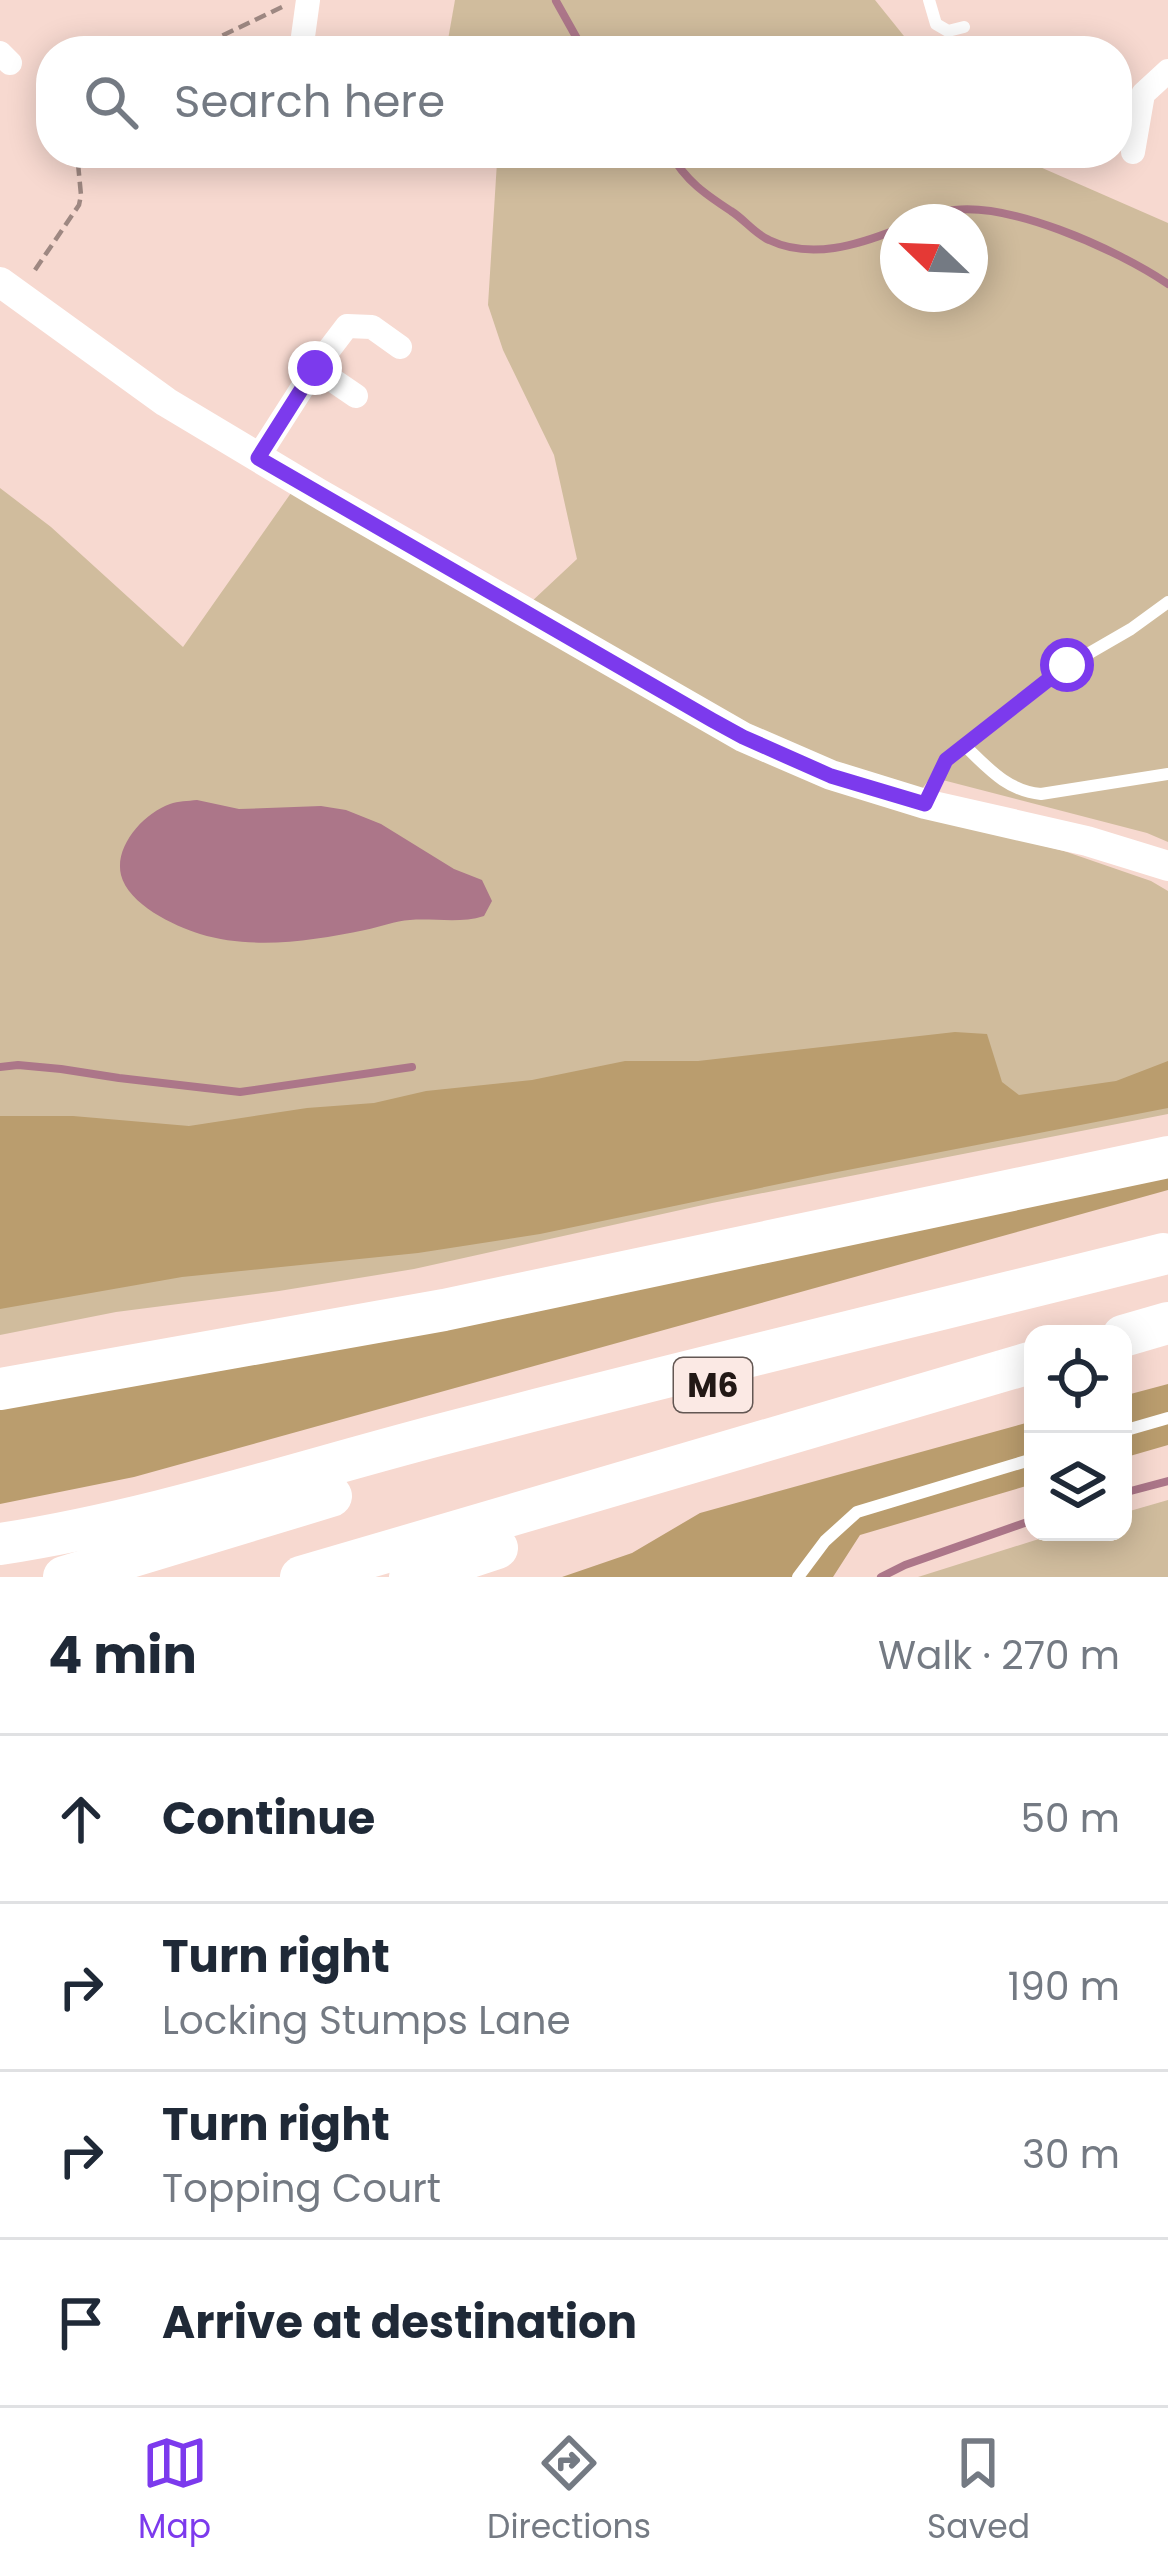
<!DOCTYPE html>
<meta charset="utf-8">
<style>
body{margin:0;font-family:Poppins,sans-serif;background:#f6f6f7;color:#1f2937}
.controls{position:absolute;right:36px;bottom:36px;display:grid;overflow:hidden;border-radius:24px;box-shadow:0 6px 30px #0003}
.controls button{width:108px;height:108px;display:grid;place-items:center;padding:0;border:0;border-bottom:3px solid #e0e1e3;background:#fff;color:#1f2937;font:60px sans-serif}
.compass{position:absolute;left:880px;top:204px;width:108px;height:108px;border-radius:50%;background:#fff;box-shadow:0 6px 30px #0003;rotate:293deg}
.stop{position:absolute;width:36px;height:36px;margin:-27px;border:9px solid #7c3aed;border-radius:50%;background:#fff}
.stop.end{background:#7c3aed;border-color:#fff;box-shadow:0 3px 12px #0008}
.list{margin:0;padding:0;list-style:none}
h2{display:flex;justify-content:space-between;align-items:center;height:156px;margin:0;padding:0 48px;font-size:51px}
h2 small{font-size:39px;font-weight:400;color:#747a83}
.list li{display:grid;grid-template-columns:78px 1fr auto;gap:36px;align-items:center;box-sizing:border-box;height:168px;padding:0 48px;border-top:3px solid #e0e1e3}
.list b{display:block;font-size:45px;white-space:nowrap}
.list p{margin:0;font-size:39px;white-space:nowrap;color:#747a83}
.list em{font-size:39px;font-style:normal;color:#747a83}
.icon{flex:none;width:66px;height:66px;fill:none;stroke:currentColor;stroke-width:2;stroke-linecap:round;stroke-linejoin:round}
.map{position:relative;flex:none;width:1168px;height:1577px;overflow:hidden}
.search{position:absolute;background:#fff;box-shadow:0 6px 30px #0003;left:36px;right:36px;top:36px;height:132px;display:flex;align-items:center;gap:30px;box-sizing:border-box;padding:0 42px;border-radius:48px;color:#747a83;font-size:45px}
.sheet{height:828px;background:#fff}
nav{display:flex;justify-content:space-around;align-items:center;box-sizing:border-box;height:168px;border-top:3px solid #e0e1e3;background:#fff;font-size:33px;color:#747a83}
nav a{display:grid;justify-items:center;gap:6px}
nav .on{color:#7c3aed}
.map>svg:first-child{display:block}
</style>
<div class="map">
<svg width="1168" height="1577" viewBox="0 0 1168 1577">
<rect width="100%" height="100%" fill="#f7d9d0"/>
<g fill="#d0bc9d" fill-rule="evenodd">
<path d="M455,0H875L916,51H446Z"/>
<path d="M492,153H1008L1168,223V842L1147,833L931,777L905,811L1064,851L1151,881L1168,891V1114L712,1203L414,1269L279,1291L116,1312L0,1335V488L51,527L183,647L291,493L514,618L577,559L554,455L503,350L488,305L497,162ZM898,222H970V294H898Z"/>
<path d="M1168,1500V1577H918L1061,1532H1123V1513Z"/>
</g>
<g fill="#ba9d6e">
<path d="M955,1032L987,1034L1002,1082L1019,1095L1116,1081L1168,1061V1108L827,1174L540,1234L418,1253L182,1277L0,1309V1116H73L189,1126L307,1108L374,1103L426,1091L532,1080L625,1061H698Z"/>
<path d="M1168,1176V1190L134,1477L0,1504V1402Z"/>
<path d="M1168,1384V1445L1123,1458V1396Z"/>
<path d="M1033,1421V1484L860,1535L833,1577H562L632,1553L700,1513Z"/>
</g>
<path fill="#ac7689" d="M197,800L239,809L321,806L346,810L381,824L454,869L482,880L492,901L484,916C459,924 435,918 410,920C395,921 380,927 365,930C312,941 253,950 200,934C174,926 128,904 121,875C114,846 144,813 170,804C178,801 188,801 197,800Z"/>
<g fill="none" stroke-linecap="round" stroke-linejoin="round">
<g stroke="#ac7689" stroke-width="8">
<path d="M556,1L584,51"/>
<path d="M670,153C686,181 705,194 731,211C744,219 755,234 769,240C811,260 858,245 898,229"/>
<path d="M916,222C925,219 934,214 943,212C1003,197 1118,250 1168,284"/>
<path d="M0,1067L18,1065L61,1069L119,1078L240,1092L412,1067"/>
<path d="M1123,1493L1168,1481"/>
<path d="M881,1577L905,1565L1033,1520"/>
</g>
<g stroke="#9e8882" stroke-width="4.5" stroke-dasharray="12 6" stroke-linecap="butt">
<path d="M190,51L282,7"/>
<path d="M48,80L51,81"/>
<path d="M35,270L79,205L81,195L77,153"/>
</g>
<g stroke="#fff" stroke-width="12">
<path d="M929,0L936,24L948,31L964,27"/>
<path d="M964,745C987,767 1007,791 1041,794L1168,774"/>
<path d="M926,803L946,760L964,745L1067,666L1131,629L1168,602"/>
<path d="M1123,1431L1168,1418"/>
<path d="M798,1577L825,1541L857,1512L1033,1459"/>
</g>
<g stroke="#fff" stroke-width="24">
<path d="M301,51L308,0"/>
<path d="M0,53L10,63"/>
<path d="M1133,152L1143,94L1168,71"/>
<path d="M315,368L356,396"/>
<path d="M258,457L315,368L347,326L372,327L400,347"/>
</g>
<path stroke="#fff" stroke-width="30" d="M0,282L166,402L318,493L743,737L831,775L925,804L1087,841L1168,866"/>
<g stroke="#fff" stroke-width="42">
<path d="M1123,1336L1168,1323"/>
<path d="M0,1389L444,1310L1168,1157"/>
<path d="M0,1544C156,1520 306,1469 458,1430C692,1369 928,1313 1163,1254"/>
<path d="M64,1577L331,1496"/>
<path d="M301,1577L1033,1362"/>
<path d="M410,1577L497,1548"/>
</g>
</g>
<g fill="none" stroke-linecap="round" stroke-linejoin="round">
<path stroke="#7c3aed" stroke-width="15" d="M315,368L258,458L712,720L743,737L831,776L925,804L946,760L1067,665"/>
</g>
<g text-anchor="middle" stroke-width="12" stroke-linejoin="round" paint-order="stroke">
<rect fill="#fbe9e4" stroke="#635753" stroke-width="3" x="674" y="1358" width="78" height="54" rx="9"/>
<g font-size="33" font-weight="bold" fill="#221815">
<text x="713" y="1397">M6</text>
</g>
</g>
</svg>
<div class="controls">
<button><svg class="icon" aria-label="locate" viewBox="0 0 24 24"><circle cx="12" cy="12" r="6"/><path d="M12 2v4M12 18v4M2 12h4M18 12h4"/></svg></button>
<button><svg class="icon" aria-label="layers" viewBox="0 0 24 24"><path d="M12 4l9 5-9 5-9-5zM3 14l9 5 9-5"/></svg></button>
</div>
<svg class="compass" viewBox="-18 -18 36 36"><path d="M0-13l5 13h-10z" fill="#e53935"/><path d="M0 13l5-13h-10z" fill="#747a83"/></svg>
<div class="stop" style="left:1067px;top:665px"></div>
<div class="stop end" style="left:315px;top:368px"></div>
<div class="search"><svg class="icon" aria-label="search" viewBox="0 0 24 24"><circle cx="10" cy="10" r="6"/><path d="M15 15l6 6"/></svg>Search here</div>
</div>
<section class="sheet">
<h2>4 min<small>Walk · 270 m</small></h2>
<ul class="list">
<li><svg class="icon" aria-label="ahead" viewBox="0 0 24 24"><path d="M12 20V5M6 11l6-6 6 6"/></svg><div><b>Continue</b></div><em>50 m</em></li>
<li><svg class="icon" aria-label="right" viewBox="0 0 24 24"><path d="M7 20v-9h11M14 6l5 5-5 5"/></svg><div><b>Turn right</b><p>Locking Stumps Lane</p></div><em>190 m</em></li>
<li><svg class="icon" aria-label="right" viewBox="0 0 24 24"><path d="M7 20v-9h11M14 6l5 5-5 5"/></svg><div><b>Turn right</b><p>Topping Court</p></div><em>30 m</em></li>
<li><svg class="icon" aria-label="arrive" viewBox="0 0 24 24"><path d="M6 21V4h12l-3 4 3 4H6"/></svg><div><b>Arrive at destination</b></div></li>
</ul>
</section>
<nav>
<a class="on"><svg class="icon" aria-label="map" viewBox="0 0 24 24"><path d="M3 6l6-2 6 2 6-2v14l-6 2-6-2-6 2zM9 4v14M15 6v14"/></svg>Map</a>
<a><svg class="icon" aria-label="directions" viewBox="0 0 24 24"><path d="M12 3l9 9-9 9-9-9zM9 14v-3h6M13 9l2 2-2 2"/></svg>Directions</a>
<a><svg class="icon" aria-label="saved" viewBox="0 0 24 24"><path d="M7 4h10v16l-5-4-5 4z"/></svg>Saved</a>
</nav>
